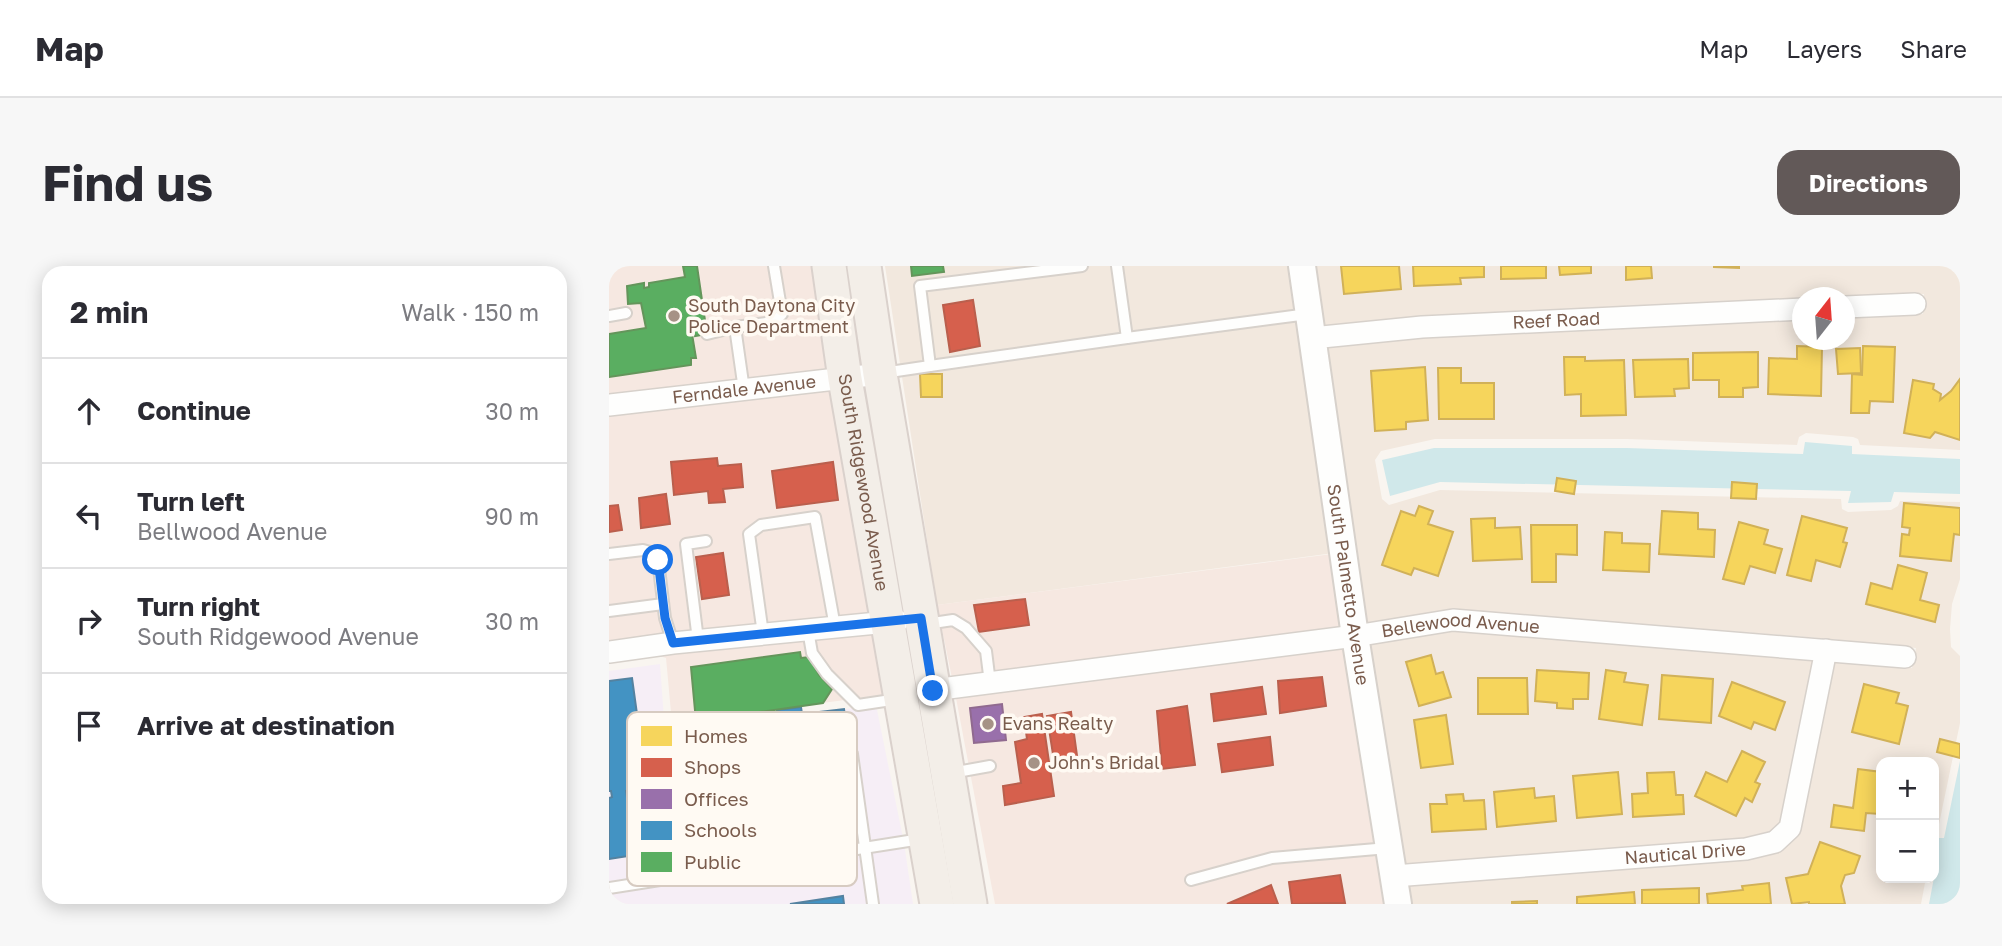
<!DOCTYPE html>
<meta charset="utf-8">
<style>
body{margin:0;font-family:"Golos Text",sans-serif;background:#f7f7f7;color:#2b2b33}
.controls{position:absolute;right:21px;bottom:21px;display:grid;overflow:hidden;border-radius:14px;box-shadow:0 4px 18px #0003}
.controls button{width:63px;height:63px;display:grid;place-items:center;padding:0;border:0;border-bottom:2px solid #e1e1e2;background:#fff;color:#2b2b33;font:35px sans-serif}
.compass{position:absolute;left:1183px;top:21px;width:63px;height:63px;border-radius:50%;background:#fff;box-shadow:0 4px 18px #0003;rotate:17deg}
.stop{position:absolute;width:21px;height:21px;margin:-16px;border:5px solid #1a73e8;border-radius:50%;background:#fff}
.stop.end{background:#1a73e8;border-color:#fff;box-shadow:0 2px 7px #0008}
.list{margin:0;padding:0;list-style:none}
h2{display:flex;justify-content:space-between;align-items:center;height:91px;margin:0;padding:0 28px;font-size:30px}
h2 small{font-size:23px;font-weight:400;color:#7c7c81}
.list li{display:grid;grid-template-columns:46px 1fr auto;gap:21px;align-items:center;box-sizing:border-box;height:105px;padding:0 28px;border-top:2px solid #e1e1e2}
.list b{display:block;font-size:26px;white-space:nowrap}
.list p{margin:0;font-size:23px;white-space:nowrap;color:#7c7c81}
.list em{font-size:23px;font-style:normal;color:#7c7c81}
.icon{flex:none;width:38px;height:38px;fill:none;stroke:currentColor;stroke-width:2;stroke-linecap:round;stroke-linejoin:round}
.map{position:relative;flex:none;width:1351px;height:638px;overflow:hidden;border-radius:21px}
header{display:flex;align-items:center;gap:42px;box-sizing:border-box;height:98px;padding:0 35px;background:#fff;border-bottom:2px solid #e1e1e2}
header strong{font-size:33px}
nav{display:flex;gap:38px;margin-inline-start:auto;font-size:24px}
.intro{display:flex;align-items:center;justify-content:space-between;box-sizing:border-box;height:168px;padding:0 42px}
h1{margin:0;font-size:49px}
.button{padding:18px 32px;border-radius:21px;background:#625958;color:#fff;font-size:24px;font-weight:700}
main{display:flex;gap:42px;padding:0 42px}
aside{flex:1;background:#fff;border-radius:21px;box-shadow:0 4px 18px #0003}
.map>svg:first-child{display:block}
</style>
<header>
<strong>Map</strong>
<nav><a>Map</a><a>Layers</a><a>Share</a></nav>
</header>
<div class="intro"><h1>Find us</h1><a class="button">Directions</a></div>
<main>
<aside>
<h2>2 min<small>Walk · 150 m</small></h2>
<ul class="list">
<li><svg class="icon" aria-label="ahead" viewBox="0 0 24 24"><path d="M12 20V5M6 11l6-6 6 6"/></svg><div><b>Continue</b></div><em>30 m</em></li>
<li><svg class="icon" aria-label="left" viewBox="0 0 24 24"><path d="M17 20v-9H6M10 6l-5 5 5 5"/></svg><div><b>Turn left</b><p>Bellwood Avenue</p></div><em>90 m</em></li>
<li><svg class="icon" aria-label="right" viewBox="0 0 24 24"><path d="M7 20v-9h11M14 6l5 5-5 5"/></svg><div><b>Turn right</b><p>South Ridgewood Avenue</p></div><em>30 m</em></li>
<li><svg class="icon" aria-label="arrive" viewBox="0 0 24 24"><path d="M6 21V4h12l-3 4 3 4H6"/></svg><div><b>Arrive at destination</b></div></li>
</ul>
</aside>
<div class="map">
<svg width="1351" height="638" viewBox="0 0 1351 638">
<rect width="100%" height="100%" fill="#f9f5f0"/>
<g fill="#f2e8de">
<path d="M276,0H681L725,287L328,339Z"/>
<path d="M702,0H1351V184L1251,179L1249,173L1244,171L1197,167L1190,171L1188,179L1018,173H826L772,185L766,194L773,233L780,239L831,224L1232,233L1233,243L1239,246L1282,244L1289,240L1291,235L1351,236V313L1343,338L1341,363L1342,381L1351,390V457L1329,563L1325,562V496H1272V612H1317L1312,638H799L796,619L1168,586L1224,394L1303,402L1307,382L1211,372L846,344L753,358L714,81L813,71L1193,54L1194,74H1236V52L1314,48L1315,28L1194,32L1193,33L814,50L711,61Z"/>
<path d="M844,365L1206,393L1173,557L1163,566L1136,572L793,599L757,379Z"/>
</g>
<g fill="#f6e8e1">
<path d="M0,0H205L223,104L0,129Z"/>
<path d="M227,124L263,347L64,367L0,376V149Z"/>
<path d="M723,288L735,361L343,412L328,339Z"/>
<path d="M267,367L301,566L275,437L272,432L266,430L63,457L57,392L50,390L20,393L64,387Z"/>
<path d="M738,381L779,638H386L347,432Z"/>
</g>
<path fill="#f6eef6" d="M51,398L56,467L267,439L295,577L304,638H0V405Z"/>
<g fill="#d0e8ea">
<path d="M1196,176L1243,180V188L1351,193V228L1285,226L1282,236L1239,237L1242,225L831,216L781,230L773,194L825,182H1018L1194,188Z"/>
<path d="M1351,495V638H1320L1329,590H1325V572H1335Z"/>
</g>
<g fill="#f6d55c" stroke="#d1b158" stroke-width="2">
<path d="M732,0H790L792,23L735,28Z"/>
<path d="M804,0H875V11L851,12L852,18L805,20Z"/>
<path d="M892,0H937V12L892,13Z"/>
<path d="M950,0H982V7L951,9Z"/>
<path d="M1017,0H1042L1043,12L1017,14Z"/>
<path d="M1105,0H1130V2L1105,1Z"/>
<path d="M1188,80L1213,81L1212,130L1159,128L1160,92L1188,93Z"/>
<path d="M1254,80L1286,81L1284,136L1261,135L1260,147H1242L1243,108L1253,109Z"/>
<path d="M1251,82L1252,107L1229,108L1227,83Z"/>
<path d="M1149,86V121L1134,122V131H1110V114H1084V87Z"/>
<path d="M955,91H976V95L1015,94L1017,149L972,150V128L956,129Z"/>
<path d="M1079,93L1080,122L1065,123L1066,130L1026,131L1024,94Z"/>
<path d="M816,101L819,154L797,156V163L766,165L762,105Z"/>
<path d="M829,102H852V117H885V153H830Z"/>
<path d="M311,108H333V131H312Z"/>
<path d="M1351,113V174L1326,166L1321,172L1295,167L1304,114L1325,118L1324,123L1332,128L1331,134L1342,125Z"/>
<path d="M948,212L967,215L965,228L946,225Z"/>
<path d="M1123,216L1148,218L1147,233L1122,232Z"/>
<path d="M1295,237L1351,242V269L1345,268L1342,295L1291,290L1293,268L1300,269L1301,262L1293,261Z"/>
<path d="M810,240L824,245L819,258L844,266L829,310L805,302L802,309L773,299L792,245L806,250Z"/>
<path d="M1053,245L1089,247V263L1106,264L1105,291L1050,288Z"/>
<path d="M1193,250L1238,262L1234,276L1238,277L1231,301L1207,294L1202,315L1178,309Z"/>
<path d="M886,252V262L911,261L913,293L864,295L862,253Z"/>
<path d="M1130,256L1159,264L1155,278L1173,283L1166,307L1141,300L1135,318L1114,313Z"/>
<path d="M922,259H968V289L947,288V316H923Z"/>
<path d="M996,266L1013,267V277L1041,278L1040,306L994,304Z"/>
<path d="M1289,299L1318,307L1311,334L1330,339L1326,356L1257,338L1262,317L1283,323Z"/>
<path d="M822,389L827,408L834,406L842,431L810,440L797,396Z"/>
<path d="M928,404L980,407L979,433H964V443L948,442V437L926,435Z"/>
<path d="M997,404L1017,407L1015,416L1039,419L1033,459L990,453Z"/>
<path d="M1053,409L1104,413L1102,457L1050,453Z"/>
<path d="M869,412H918L919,448H869Z"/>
<path d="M1123,416L1176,436L1166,464L1145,456L1142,463L1110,450Z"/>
<path d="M1255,418L1290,427L1287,437L1299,440L1290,478L1243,466Z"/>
<path d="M837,449L844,498L812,502L805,454Z"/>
<path d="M1331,473L1351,478V492L1328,486Z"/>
<path d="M1133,485L1156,496L1146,516L1151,518L1143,536L1136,532L1127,550L1086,530L1097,506L1118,516Z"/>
<path d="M1249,503L1272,506L1271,548L1257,547L1255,565L1222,561L1225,539L1244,542Z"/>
<path d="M1009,506L1013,548L968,552L964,510Z"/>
<path d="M1065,506L1067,529H1074L1075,548L1024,551L1023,528L1039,527L1038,507Z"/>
<path d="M925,522L926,532L945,530L947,555L888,561L885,526Z"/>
<path d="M854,528L855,535L875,534L877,563L823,566L821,538H838L837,529Z"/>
<path d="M1211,576L1251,590L1245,607L1236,609L1232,620L1236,638H1200V636L1183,638L1177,612L1199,608Z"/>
<path d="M1160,617L1162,638H1099L1098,628L1134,624L1133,620Z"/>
<path d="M1090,622V638H1033V624Z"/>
<path d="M1025,626L1026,638H968V631Z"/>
<path d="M928,635V638H903V636Z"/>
</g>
<g fill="#d6604d" stroke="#ba5f4d" stroke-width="2">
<path d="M364,34L371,80L341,86L334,39Z"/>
<path d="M108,192L109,200L132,198L134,221L114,223L116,236L100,237L99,225L65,229L62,196Z"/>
<path d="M224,196L229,234L168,242L163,205Z"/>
<path d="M57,228L61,258L32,262L30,232Z"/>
<path d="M9,239L13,264L0,266V240Z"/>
<path d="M114,287L120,329L93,333L87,291Z"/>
<path d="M416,333L420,359L370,366L365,339Z"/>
<path d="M713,411L717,440L671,447L669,415Z"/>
<path d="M653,421L657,448L605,455L602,428Z"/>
<path d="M578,440L586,499L553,503L548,445Z"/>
<path d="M462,446L469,497L446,501L438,450Z"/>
<path d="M433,448L445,530L396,539L394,520L412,517L406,476L418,473L415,451Z"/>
<path d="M661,471L664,499L613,506L609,478Z"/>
<path d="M731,609L736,637L683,638L680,616Z"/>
<path d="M662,619L669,638H618Z"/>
</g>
<path fill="#9970ab" stroke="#906a8f" stroke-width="2" d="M393,438L397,474L365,477L361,442Z"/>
<g fill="#4393c3" stroke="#5482a0" stroke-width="2">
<path d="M23,412L36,506L66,502L63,478L94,474L93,461L169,451L168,444L192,441L193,448L235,443L239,469L171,478L172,486L139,491L149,569L96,576L92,543L83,545L88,580L35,587L26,524L17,525L26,589L0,593V532L3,531L2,525H0V415Z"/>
<path d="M234,630L235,638H181Z"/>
</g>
<g fill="#5aae61" stroke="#64955b" stroke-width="2">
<path d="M74,0H88L98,68L86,70L85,67L83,68L87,92H82V99L0,111V68L37,62L32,37L19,38L18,20L35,17V22L40,21V17L76,11Z"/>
<path d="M302,0H334L335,6L303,10Z"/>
<path d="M191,386L192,392L200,391L210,409L223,423L214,437L87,455L82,401Z"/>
</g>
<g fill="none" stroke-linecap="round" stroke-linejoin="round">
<defs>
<g id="service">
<path d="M0,50L17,47"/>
<path d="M98,68L126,61"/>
<path d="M518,72L699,48"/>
<path d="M321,100L518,72L508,0"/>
<path d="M274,107L321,100L311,20L473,0"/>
<path d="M135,124L126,61L165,56L173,48L165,0"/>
<path d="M0,288L34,284L45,287L49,294L56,352L64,377"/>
<path d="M0,345L54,338"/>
<path d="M317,358L344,354L357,362L377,385L381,417"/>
<path d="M199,364L203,387L218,408L249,439L289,433"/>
<path d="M154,368L140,268L152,259L206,251L226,361"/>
<path d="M89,374L77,278L97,275"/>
<path d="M342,507L381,500"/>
<path d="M191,592L178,497L243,488L264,638"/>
<path d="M582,614L663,592L779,582"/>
<path d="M0,622L312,573"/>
</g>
<g id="minor">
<path d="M1236,41L1306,38"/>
<path id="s1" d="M703,72L813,61L1194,43"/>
<path id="s2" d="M0,139L271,108"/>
<path d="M0,386L64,377L289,355"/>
<path id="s3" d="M324,424L746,370L844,354L1296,391"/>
<path id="s4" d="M785,610L1137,583L1166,576L1181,562L1217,384"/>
</g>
<g id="tertiary">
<path id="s5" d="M693,0L746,370L789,638"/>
</g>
<g id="primary">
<path id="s6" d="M220,0L236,113L328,638"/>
<path d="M255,0L271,108L361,638"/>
</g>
</defs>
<use href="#service" stroke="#d7d1cb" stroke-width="14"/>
<use href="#minor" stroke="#d7d1cb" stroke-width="24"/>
<use href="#tertiary" stroke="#d7d1cb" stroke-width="30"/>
<use href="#primary" stroke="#dad1cc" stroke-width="37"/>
<use href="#service" stroke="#fefefd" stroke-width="10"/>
<use href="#minor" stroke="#fefefd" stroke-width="21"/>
<use href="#tertiary" stroke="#fefefd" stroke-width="26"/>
<use href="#primary" stroke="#f3eee8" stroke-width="33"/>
</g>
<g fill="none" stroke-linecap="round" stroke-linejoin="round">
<path stroke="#1a73e8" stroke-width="9" d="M49,294L56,352L64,377L312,352L324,425"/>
</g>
<g fill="#a69286" stroke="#fffaf3" stroke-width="2.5">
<circle cx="65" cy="50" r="7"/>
<circle cx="379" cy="458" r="7"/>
<circle cx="425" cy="497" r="7"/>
</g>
<g text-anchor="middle" stroke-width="7" stroke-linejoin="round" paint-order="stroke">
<g font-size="18" fill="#7a5c4d" stroke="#fffaf3" text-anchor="start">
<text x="79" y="46">South Daytona City<tspan x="79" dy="21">Police Department</tspan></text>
<text x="393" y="464">Evans Realty</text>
<text x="439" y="503">John's Bridal</text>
</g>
<g font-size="18" fill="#7a5c4d" stroke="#fffaf3">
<text dy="6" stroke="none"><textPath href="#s1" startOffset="245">Reef Road</textPath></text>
<text dy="6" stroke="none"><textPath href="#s2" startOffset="136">Ferndale Avenue</textPath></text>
<text dy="6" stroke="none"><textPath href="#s6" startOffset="219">South Ridgewood Avenue</textPath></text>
<text dy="6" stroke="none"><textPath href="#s5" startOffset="322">South Palmetto Avenue</textPath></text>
<text dy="6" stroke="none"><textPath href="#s3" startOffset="532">Bellewood Avenue</textPath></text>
<text dy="6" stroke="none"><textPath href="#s4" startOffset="292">Nautical Drive</textPath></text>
</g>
</g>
<rect x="18" y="446" width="230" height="174" rx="10" fill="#fffaf3" stroke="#d7cbc1" stroke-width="2"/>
<rect x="32" y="460" width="31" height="20" fill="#f6d55c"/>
<rect x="32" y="492" width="31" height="19" fill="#d6604d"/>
<rect x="32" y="523" width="31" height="20" fill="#9970ab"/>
<rect x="32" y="555" width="31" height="19" fill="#4393c3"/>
<rect x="32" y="586" width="31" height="20" fill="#5aae61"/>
<g font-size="19" fill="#7a5c4d">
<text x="75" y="477">Homes</text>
<text x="75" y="508">Shops</text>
<text x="75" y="540">Offices</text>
<text x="75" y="571">Schools</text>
<text x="75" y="603">Public</text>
</g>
</svg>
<div class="controls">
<button>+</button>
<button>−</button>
</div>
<svg class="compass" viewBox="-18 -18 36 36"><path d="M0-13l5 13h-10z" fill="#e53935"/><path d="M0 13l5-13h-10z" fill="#7c7c81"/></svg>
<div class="stop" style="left:49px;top:294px"></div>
<div class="stop end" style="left:324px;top:425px"></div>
</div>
</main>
